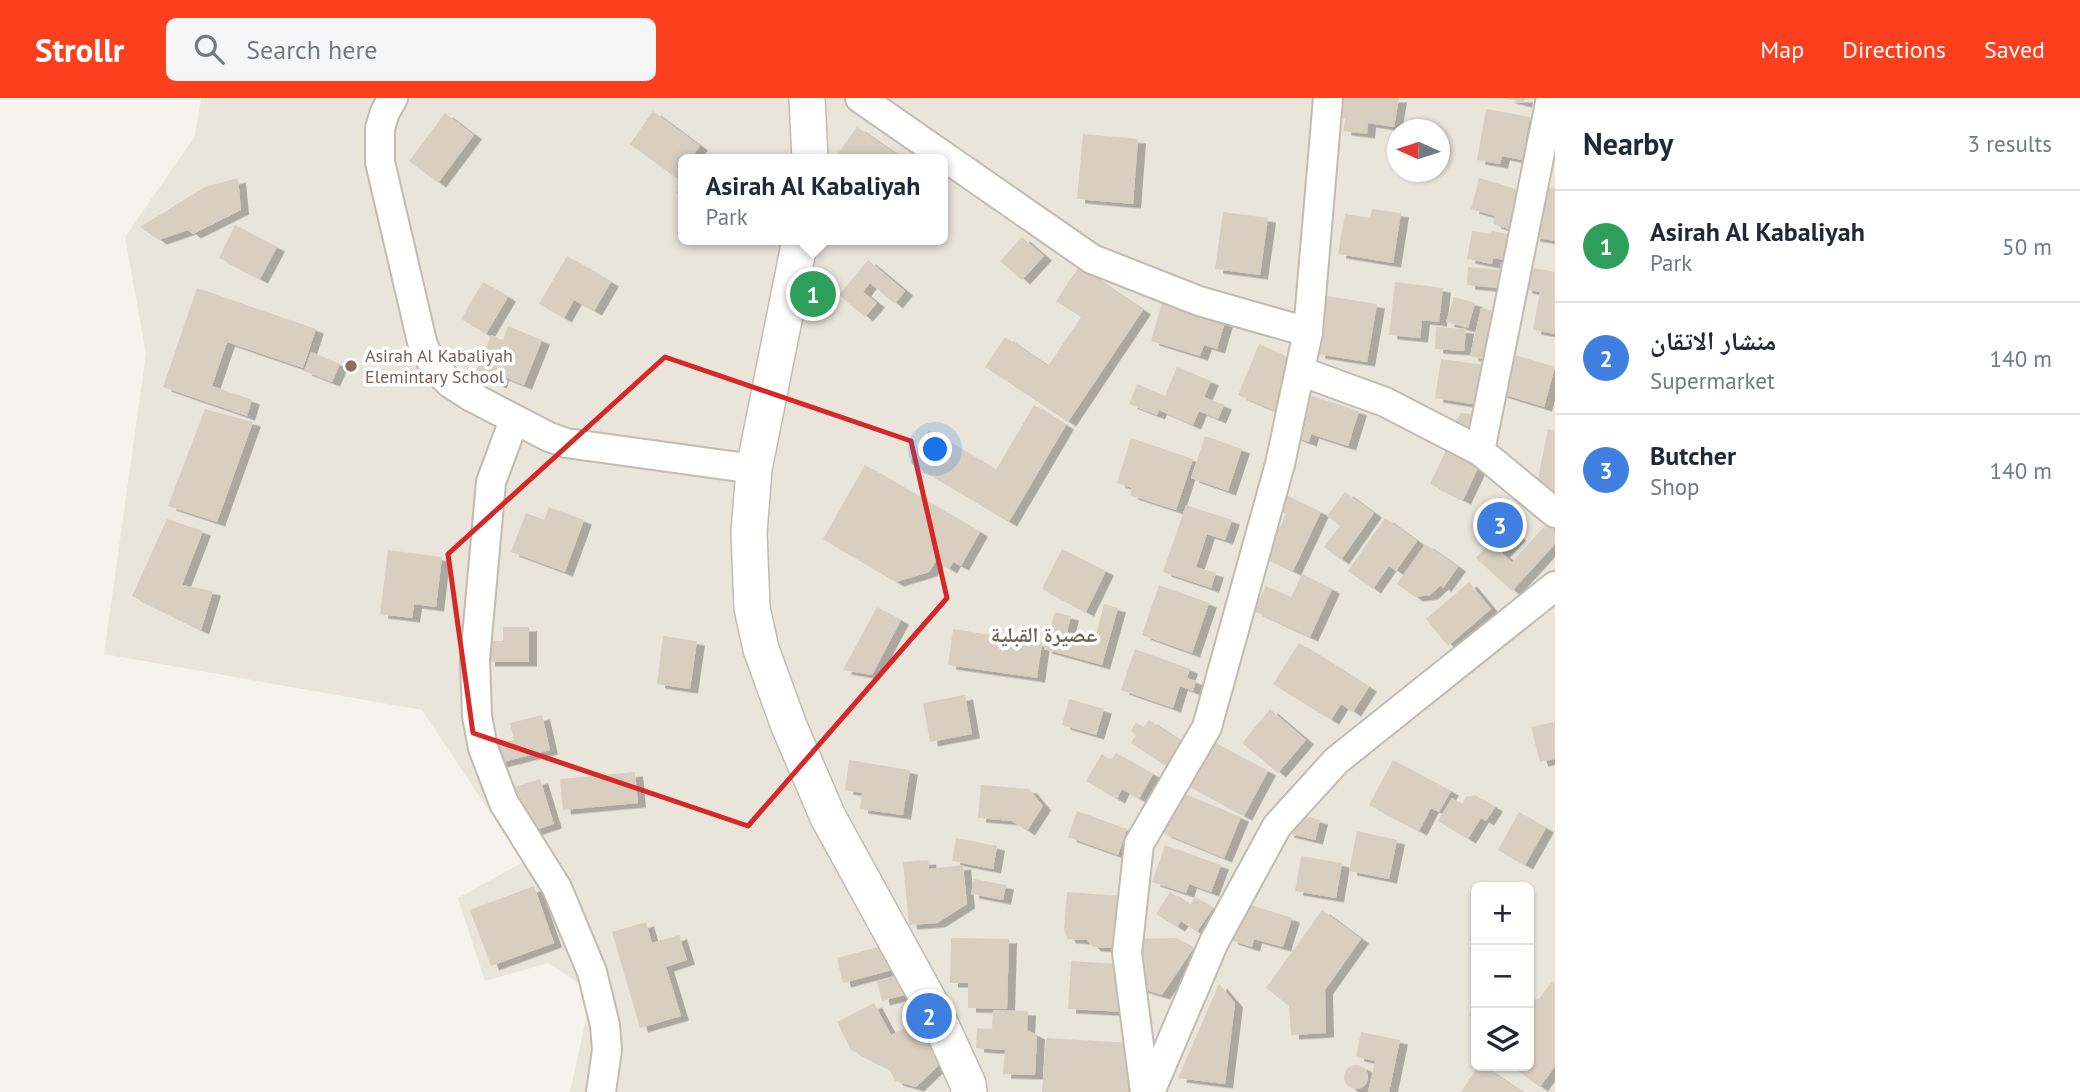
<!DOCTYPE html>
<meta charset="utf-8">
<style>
body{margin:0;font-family:"PT Sans","Noto Naskh Arabic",sans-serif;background:#f6f6f7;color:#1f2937}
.controls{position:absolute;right:21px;bottom:21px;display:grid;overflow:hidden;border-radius:10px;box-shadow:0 2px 5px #0004}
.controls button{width:63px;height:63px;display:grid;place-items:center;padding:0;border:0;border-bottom:2px solid #e0e1e3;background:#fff;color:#1f2937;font:35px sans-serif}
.compass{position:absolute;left:1387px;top:21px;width:63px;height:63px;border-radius:50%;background:#fff;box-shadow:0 2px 5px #0004;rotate:273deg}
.you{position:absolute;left:936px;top:352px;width:24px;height:24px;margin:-18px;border:5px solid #fff;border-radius:50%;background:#1a73e8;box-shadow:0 0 0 10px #1a73e833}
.badge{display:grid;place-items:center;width:46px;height:46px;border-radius:50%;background:#fc3f1d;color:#fff;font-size:23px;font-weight:700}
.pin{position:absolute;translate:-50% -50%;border:4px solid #fff;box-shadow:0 2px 7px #0006}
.popup{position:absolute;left:678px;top:56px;width:270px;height:91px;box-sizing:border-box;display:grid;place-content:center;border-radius:10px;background:#fff;filter:drop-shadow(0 2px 5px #0005);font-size:23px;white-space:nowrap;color:#747a83}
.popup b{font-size:26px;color:#1f2937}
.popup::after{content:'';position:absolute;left:50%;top:100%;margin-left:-14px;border:14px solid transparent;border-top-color:#fff}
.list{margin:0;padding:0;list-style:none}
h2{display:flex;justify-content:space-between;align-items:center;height:91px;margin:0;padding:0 28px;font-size:30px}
h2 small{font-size:23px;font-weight:400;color:#747a83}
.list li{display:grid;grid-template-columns:46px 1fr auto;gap:21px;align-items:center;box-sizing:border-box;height:112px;padding:0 28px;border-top:2px solid #e0e1e3}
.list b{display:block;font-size:26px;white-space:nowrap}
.list p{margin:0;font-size:23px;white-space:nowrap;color:#747a83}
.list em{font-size:23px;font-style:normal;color:#747a83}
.icon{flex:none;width:38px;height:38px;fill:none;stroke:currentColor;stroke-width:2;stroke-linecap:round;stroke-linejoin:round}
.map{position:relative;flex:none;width:1555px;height:994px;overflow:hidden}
header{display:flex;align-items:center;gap:42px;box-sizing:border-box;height:98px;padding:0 35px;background:#fc3f1d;color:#fff}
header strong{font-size:33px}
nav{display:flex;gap:38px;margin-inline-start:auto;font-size:24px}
.search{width:490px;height:63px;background:#f6f6f7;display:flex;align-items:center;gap:18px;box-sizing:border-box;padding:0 24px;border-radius:10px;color:#747a83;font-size:26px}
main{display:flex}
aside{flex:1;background:#fff}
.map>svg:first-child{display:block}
</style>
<header>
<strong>Strollr</strong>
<div class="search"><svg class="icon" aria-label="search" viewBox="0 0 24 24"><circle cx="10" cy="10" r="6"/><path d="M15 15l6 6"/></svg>Search here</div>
<nav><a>Map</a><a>Directions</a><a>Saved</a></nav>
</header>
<main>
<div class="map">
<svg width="1555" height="994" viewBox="0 0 1555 994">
<defs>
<filter id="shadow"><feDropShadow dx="8" dy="4.5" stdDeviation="0" flood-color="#0004"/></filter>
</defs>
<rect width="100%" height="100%" fill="#f6f3ec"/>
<path fill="#eae5da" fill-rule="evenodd" d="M201,0H1555V994H570L592,894L548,865L485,883L458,800L523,764L422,612L104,556L146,256L125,139L195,38ZM1398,32H1440V74H1398ZM684,61H942V142H684ZM1476,789H1529V968H1476Z"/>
<g fill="#d8cfc1" filter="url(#shadow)">
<path d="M1343,0H1399L1394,29L1368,25L1367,36L1343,33L1345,21L1340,20Z"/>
<path d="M1505,0H1525L1524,5Z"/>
<path d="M1486,11L1530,19L1522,62L1502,58L1500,66L1477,62Z"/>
<path d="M653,13L700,48L690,61H684V70L676,80L630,46Z"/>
<path d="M445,15L474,37L438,85L409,63Z"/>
<path d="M857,29L903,61H834Z"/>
<path d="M1083,36L1138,41L1133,106L1077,101Z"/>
<path d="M238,80L241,112L193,136L188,132L159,142L140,129L205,89Z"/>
<path d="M1479,80L1523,93L1512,132L1493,126L1495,118L1471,111Z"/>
<path d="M684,84V100L676,94Z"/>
<path d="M1542,88L1555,91V143L1532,139Z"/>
<path d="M1372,111L1401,115L1393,165L1338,156L1345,116L1370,120Z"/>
<path d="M1223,114L1268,120L1260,177L1215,171Z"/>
<path d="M235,127L277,149L260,181L219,160Z"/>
<path d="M1472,133L1491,136L1492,133L1515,138L1510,163L1493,160L1492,166L1467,161Z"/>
<path d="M1022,139L1044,158L1022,182L1000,163Z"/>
<path d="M567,158L611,184L594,213L574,202L564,220L539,206Z"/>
<path d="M868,162L905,193L895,206L870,185L863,194L877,205L865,219L839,197Z"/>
<path d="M1079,169L1143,212L1068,324L985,269L1005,239L1048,268L1081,219L1056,203Z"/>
<path d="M1468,169L1510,173L1508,191L1467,187Z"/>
<path d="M1528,169L1555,174V236L1533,232L1540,194L1524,191Z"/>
<path d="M483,184L508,199L486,236L461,221Z"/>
<path d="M1395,184L1443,190L1439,224L1422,222L1420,240L1389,237Z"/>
<path d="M197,190L316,231L303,270L227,244L212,288L252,302L247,318L163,289Z"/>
<path d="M1327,198L1377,206L1367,264L1317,256Z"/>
<path d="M1454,199L1475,205L1468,230L1446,224Z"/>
<path d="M1162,205L1225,224L1217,251L1204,247L1200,258L1151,243Z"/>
<path d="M1481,210L1499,214L1489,262L1470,258Z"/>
<path d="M508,228L542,242L524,287L501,278L499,286L475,276L491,237L503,242Z"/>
<path d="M1436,229L1466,231L1464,253L1435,251Z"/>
<path d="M1259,246L1298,263L1278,314L1238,297Z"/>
<path d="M311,254L340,266L332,284L304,273Z"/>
<path d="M1512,256L1555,269L1544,309L1499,295Z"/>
<path d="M1441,261L1484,267L1478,307L1435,300Z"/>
<path d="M1177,269L1211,283L1204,299L1224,307L1218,321L1199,313L1193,327L1159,312L1157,317L1129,306L1137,286L1165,298Z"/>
<path d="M1306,296L1359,313L1348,348L1311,336L1309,344L1292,338Z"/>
<path d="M1034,307L1066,327L1009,424L910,365L929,332L996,372Z"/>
<path d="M205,311L253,324L217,424L168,408Z"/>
<path d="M1461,315L1480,317L1473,345L1450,332Z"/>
<path d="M1548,331L1555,333V394L1536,390Z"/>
<path d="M1205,338L1242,351L1228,393L1191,380Z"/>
<path d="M1131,340L1193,361L1176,412L1130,397L1132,390L1117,385Z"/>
<path d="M1447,350L1480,366L1463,402L1430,386Z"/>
<path d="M865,367L980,434L961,468L953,464L949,471L936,463L929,474L896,484L823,441Z"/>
<path d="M1345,394L1374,415L1341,462L1324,449L1340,428L1327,418Z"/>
<path d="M1286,397L1321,414L1293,473L1260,457L1271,447L1286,416L1278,412Z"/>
<path d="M1186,407L1232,422L1225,442L1207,436L1196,469L1216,475L1211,490L1163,474Z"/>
<path d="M549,409L584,422L565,474L511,454L526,415L544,422Z"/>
<path d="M1385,420L1417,443L1396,473L1389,468L1373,491L1348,473Z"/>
<path d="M167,421L203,433L182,487L213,493L201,532L132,498Z"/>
<path d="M1547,426L1555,434V446L1512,493L1476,460L1506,427L1518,438L1502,455L1512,464Z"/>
<path d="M1425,446L1458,469L1443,490L1441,487L1430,497L1415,499L1397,486Z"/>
<path d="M1062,451L1106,473L1086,514L1042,491Z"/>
<path d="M388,452L442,459L436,509L414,506L412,520L380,516Z"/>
<path d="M1302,476L1332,491L1310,539L1254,513L1266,488L1291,499Z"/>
<path d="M1469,484L1491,511L1448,548L1426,521Z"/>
<path d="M1159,487L1209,505L1192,555L1142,537Z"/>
<path d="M1104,506L1118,510L1102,567L1044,551L1055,514L1071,518L1067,534L1095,541Z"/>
<path d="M877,509L901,522L872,577L843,572Z"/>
<path d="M503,529H529V564H487V543H503Z"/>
<path d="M953,531L1042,545L1037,580L948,567Z"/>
<path d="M663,538L697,543L690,591L657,586Z"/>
<path d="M1299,545L1369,589L1353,614L1341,606L1331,622L1273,586Z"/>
<path d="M1135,551L1190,571L1187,580L1196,583L1193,593L1180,588L1173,610L1121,592Z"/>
<path d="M965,597L972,636L930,644L923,605Z"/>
<path d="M1069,601L1104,611L1096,637L1062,627Z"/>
<path d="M1270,611L1306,642L1278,675L1242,645Z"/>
<path d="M542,617L550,652L495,666L490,647L514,642L510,625Z"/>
<path d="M1149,622L1182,644L1166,668L1131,645L1136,637L1131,633L1136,624L1144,629Z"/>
<path d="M1555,624V661L1540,664L1531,629Z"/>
<path d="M1206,640L1268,673L1244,718L1182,684Z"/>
<path d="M1116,655L1153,676L1139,701L1122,691L1117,701L1086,683L1102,656L1111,662Z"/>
<path d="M849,662L910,672L903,717L860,711L862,695L845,692Z"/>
<path d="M1393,662L1451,693L1439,714L1431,710L1419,733L1369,707Z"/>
<path d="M635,674L638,705L563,712L560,681Z"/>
<path d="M540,681L554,726L523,736L509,691Z"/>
<path d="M981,687L1029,691L1043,708L1027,733L1012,723L978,720Z"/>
<path d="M1180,694L1241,719L1224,760L1163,735Z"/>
<path d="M1475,697L1495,709L1486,723L1481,720L1468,741L1438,723L1452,700L1462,706L1466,699Z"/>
<path d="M1077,713L1127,731L1118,757L1068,739Z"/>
<path d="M1292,714L1320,722L1315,742L1286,735Z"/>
<path d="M1519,714L1546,730L1525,767L1498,752Z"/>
<path d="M1357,733L1397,742L1389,781L1349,773Z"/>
<path d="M956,740L997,748L993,771L952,763Z"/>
<path d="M1165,747L1221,767L1211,794L1189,786L1186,795L1152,784Z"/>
<path d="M1301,758L1342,765L1336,800L1295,793Z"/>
<path d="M928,762L929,771L963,767L967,806L937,825L909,827L903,764Z"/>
<path d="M974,781L1006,787L1003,802L971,796Z"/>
<path d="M534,788L554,845L491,868L470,812Z"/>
<path d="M1067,794L1121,798L1117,850L1093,849L1087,842L1068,841L1064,832Z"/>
<path d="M1170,794L1190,807L1195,799L1213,810L1197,834L1181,823L1177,829L1156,816Z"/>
<path d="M1241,804L1292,820L1283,849L1254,841L1252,849L1230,842Z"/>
<path d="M1322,812L1361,841L1325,892L1326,935L1291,937L1289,908L1266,890Z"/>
<path d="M646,824L652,845L679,837L687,862L666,869L681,918L640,930L612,834Z"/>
<path d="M951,840L1009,841L1007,911L968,910V885H950Z"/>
<path d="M1177,840L1193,851L1162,897L1136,889L1135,841Z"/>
<path d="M889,846L896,871L843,885L837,860Z"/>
<path d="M1071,863L1121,866L1126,914L1068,911Z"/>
<path d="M903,876L908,896L882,903L877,884Z"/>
<path d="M1552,884L1555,886V968L1540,989L1511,968H1529V896L1537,903Z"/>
<path d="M1219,886L1235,905L1225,986L1178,980Z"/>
<path d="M874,905L891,937L924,920L942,955L937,969L916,989L895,983L889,971L851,952L837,924Z"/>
<path d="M1476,907V922L1469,917Z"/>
<path d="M993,912L1028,913L1027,932L1037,937L1035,977L1003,976L1005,952L976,950L977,930L992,931Z"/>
<path d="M1361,934L1400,942L1389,994H1368L1375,963L1356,959Z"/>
<path d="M1046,940L1131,945L1128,994H1042Z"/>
<circle cx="1356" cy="979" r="12"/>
<path d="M1478,968H1483L1522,994H1461Z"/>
</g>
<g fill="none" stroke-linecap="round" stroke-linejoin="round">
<defs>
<g id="minor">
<path d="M393,0L385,14L380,30V64L423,248L435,270L450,285L470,298L549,339L566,345L754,371"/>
<path d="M860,0L1092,161L1199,203L1308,234"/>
<path d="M1300,273L1385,304L1480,353L1555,415"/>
<path d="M514,322L491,384L475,561L477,618L483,650L504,705L557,790L592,874L605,927L607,952L601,994"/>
<path d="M1480,353L1551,0"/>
<path d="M1145,994L1127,855L1139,746L1207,629L1280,366L1308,234L1328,0"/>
<path d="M1150,994L1214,844L1277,728L1336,663L1555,488"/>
</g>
<g id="tertiary">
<path d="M807,0L810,61"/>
<path d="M800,142L754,371L749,435L752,510L761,551L789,628L828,719L935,914L968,986L969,994"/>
</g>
</defs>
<use href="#minor" stroke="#c2bbae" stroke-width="32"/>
<use href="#tertiary" stroke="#c2bbae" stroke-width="38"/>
<use href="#minor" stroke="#fff" stroke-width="28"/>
<use href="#tertiary" stroke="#fff" stroke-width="35"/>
</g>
<path fill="none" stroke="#d62828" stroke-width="5" stroke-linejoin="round" d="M665,259L911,343L947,500L748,728L473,635L448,456Z"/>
<circle fill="#8d6e63" stroke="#fff" stroke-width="2.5" cx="351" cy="268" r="7"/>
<g text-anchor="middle" stroke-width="7" stroke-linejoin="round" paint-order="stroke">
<g font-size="18" fill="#785e54" stroke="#fff" text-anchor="start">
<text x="365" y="264">Asirah Al Kabaliyah<tspan x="365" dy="21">Elemintary School</tspan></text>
</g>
<g font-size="21" font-weight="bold" fill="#6e6250" stroke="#fff">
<text x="1044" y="544">عصيرة القبلية</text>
</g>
</g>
</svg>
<div class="controls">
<button>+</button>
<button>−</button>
<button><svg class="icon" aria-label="layers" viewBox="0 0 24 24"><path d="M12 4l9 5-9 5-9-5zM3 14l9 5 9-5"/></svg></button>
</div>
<svg class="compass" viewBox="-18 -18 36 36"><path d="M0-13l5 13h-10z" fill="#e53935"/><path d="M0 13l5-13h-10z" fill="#747a83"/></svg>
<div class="you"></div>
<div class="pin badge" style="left:813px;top:196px;background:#2e9e5b">1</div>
<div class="popup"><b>Asirah Al Kabaliyah</b>Park</div>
<div class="pin badge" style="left:929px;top:918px;background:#3f7fe0">2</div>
<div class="pin badge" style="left:1500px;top:427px;background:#3f7fe0">3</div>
</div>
<aside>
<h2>Nearby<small>3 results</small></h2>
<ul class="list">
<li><span class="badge" style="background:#2e9e5b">1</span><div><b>Asirah Al Kabaliyah</b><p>Park</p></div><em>50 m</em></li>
<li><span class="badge" style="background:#3f7fe0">2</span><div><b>منشار الاتقان</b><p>Supermarket</p></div><em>140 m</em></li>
<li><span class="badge" style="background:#3f7fe0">3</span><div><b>Butcher</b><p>Shop</p></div><em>140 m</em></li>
</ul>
</aside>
</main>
